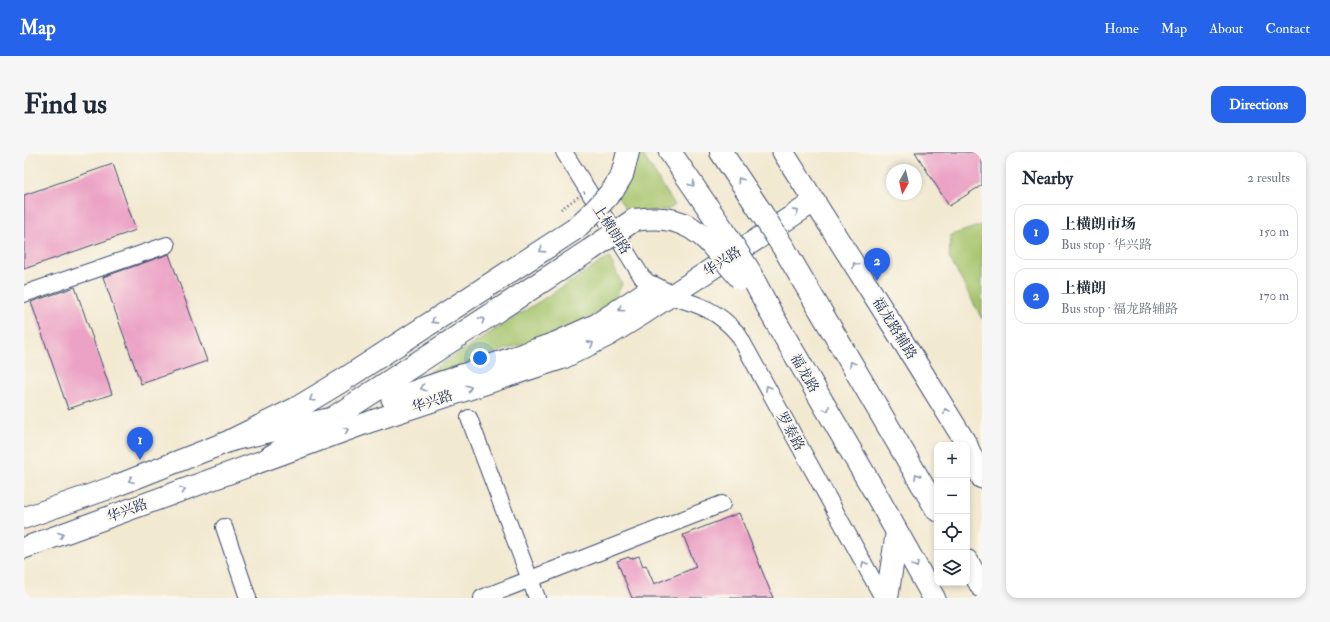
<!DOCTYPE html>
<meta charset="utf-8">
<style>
body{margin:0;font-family:"IM FELL Double Pica","Noto Serif SC",serif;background:#f6f6f7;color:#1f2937}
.controls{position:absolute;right:12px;bottom:12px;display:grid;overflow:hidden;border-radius:8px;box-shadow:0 2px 6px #0003}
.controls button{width:36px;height:36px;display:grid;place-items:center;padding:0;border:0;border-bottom:1px solid #e0e1e3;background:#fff;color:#1f2937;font:20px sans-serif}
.compass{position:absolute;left:862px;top:12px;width:36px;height:36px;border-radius:50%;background:#fff;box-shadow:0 2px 6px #0003;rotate:188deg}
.you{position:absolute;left:456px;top:206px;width:14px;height:14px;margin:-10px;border:3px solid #fff;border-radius:50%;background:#1a73e8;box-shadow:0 0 0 6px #1a73e833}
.badge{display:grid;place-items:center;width:26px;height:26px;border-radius:50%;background:#2563eb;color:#fff;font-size:13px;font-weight:700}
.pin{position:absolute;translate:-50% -33px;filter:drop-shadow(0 1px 2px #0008)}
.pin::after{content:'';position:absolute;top:21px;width:14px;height:12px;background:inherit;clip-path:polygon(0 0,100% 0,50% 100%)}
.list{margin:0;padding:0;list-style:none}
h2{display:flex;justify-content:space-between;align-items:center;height:52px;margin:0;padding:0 16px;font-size:17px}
h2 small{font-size:13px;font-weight:400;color:#747a83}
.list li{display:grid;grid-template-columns:26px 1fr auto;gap:12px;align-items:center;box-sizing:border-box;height:56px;margin:0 8px 8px;padding:0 8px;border:1px solid #e0e1e3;border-radius:12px}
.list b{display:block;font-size:15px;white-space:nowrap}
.list p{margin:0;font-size:13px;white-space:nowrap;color:#747a83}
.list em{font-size:13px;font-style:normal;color:#747a83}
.icon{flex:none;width:22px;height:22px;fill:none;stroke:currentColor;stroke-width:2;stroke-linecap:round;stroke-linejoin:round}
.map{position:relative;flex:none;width:958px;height:446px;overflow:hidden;border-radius:12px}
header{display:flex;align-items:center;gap:24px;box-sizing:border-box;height:56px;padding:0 20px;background:#2563eb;color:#fff}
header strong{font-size:19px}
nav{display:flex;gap:22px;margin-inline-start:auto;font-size:14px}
.intro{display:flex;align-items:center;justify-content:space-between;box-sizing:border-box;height:96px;padding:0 24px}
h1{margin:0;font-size:28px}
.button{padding:10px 18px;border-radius:12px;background:#2563eb;color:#fff;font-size:14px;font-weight:700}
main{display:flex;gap:24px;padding:0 24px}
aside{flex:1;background:#fff;border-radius:12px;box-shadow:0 2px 6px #0003}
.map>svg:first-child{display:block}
</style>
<header>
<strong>Map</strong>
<nav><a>Home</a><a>Map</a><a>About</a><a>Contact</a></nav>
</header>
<div class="intro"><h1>Find us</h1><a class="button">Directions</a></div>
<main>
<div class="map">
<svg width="958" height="446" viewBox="0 0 958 446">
<rect width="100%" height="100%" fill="#fbf7ec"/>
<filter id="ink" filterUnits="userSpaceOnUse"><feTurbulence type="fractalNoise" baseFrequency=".025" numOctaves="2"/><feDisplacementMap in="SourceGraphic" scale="8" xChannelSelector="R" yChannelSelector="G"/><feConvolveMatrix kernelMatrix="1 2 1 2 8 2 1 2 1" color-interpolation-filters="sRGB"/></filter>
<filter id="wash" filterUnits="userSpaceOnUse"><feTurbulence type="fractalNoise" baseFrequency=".012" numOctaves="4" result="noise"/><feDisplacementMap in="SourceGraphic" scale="16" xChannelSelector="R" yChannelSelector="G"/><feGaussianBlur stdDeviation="0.9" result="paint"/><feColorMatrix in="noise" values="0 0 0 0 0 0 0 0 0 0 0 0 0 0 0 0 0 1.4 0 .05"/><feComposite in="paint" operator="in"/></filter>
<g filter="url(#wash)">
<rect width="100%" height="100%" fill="#f2e9d1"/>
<g fill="#a5c46c" stroke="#607a65">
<path d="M611,0H617L651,53L644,58L604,60L593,44Z"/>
<path d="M958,73V167L925,105L927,83Z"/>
<path d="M585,105L598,132C584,171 510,188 474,200C446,210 418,219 391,229Z"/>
</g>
<g id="blocks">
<g fill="#eba2c5">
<path d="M891,0H958V33L925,54Z"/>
<path d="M89,12L112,78L0,117V43Z"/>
<path d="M145,102L183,209L117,232L79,125Z"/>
<path d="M51,135L88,242L44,257L7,150Z"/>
<path d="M715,361L749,446H608L593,409L605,405L606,407L615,404L619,414L622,413L630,432L672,415L659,383Z"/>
</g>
</g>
</g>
<g filter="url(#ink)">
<use href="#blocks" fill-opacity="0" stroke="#3b4b6f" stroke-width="1"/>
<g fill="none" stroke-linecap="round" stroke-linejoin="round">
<defs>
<g id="minor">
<path d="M540,0L618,125L629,135"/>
<path d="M0,142L143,93"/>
<path d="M646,144C676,153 693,158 714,182L859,446"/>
<path d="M445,266L513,446"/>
<path d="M200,375L224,446"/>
<path d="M458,446L698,352"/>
</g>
<g id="major">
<path d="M759,0L895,215L943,293"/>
<path d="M368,247L531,191L573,172L629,135L646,144"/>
<path d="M943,294L958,326"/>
<path d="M0,366L89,335L208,288L304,267"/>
<path d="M0,396L348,269L539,206L585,183L622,160L791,49"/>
</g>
<g id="highway">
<path d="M646,0L700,79"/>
<path d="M697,0L735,57"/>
<path d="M589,38L598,23L604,0"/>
<path d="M610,68C641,64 661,67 684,89"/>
<path d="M761,98L913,358"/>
<path d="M726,121L748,163L849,337L910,446"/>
<path d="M208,288L273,256L316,230L551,77"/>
<path d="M246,305L309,266L566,98"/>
<path d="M943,409L958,435"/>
<path d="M863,446L873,380"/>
</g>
</defs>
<use href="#minor" stroke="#3b4b6f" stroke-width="18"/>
<use href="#major" stroke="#3b4b6f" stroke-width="23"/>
<use href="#highway" stroke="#3b4b6f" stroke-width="24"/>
<use href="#minor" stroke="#fff" stroke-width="16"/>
<use href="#major" stroke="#fff" stroke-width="21"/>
<use href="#highway" stroke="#fff" stroke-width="22"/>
<defs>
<g id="highway-bridge">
<path d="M735,57L761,98"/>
<path d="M551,77L571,58L589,38"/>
<path d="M700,79L726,120"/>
<path d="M684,89L717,127"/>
<path d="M566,98L610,68"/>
</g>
</defs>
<use href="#highway-bridge" stroke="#3b4b6f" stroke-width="24" stroke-linecap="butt"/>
<path stroke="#3b4b6f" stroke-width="2.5" stroke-dasharray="1 3" stroke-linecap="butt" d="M537,57L561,40"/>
<use href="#highway-bridge" stroke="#fff" stroke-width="22"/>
</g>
<defs><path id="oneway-chevron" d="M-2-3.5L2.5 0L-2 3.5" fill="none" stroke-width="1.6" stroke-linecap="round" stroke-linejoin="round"/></defs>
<g stroke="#8d97ae">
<use href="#oneway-chevron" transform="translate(716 28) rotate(-124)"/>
<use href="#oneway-chevron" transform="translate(668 32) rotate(56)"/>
<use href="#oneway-chevron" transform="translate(772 60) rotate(-33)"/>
<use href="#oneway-chevron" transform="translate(518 98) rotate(147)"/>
<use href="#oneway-chevron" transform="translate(831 113) rotate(-122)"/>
<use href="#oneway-chevron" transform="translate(597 157) rotate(146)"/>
<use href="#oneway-chevron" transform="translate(458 168) rotate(-33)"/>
<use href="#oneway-chevron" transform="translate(410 169) rotate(147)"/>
<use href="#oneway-chevron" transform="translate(567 192) rotate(-28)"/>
<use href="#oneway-chevron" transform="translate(828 212) rotate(-120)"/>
<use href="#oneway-chevron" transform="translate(399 236) rotate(161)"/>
<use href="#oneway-chevron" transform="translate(445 236) rotate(-18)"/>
<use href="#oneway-chevron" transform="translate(744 236) rotate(-119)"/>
<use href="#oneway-chevron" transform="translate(288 247) rotate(149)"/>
<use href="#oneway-chevron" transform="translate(803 257) rotate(60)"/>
<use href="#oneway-chevron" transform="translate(922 259) rotate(-121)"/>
<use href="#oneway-chevron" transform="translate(322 278) rotate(-20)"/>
<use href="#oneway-chevron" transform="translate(893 324) rotate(-120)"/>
<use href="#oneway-chevron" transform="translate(107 328) rotate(158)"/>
<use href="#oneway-chevron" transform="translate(159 338) rotate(-20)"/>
<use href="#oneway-chevron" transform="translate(37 383) rotate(-20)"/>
<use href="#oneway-chevron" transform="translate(840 412) rotate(-119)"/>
<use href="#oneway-chevron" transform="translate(892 413) rotate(60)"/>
</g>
</g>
<g text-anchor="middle" stroke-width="4" stroke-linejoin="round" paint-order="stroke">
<g font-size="14" fill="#1b2f5e" stroke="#fbf7ec">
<text transform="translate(588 77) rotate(57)" y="5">上横朗路</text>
<text transform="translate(698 109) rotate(-33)" y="5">华兴路</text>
<text transform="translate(871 176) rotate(58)" y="5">福龙路辅路</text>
<text transform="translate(781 221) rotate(60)" y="5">福龙路</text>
<text transform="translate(408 249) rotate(-18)" y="5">华兴路</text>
<text transform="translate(767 279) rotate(61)" y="5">罗泰路</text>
<text transform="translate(103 358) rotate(-20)" y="5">华兴路</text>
</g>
</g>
</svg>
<div class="controls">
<button>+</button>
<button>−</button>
<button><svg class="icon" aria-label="locate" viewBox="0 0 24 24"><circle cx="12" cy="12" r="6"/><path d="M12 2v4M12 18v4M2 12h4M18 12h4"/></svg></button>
<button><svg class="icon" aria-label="layers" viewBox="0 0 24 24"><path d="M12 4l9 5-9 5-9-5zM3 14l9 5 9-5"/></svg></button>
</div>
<svg class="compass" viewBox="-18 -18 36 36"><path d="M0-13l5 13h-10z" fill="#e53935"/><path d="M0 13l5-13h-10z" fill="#747a83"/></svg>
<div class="you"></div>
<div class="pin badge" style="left:116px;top:308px">1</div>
<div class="pin badge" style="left:853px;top:129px">2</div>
</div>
<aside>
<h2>Nearby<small>2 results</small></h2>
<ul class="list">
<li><span class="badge">1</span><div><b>上横朗市场</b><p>Bus stop · 华兴路</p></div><em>150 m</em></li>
<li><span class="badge">2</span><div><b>上横朗</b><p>Bus stop · 福龙路辅路</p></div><em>170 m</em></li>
</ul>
</aside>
</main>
